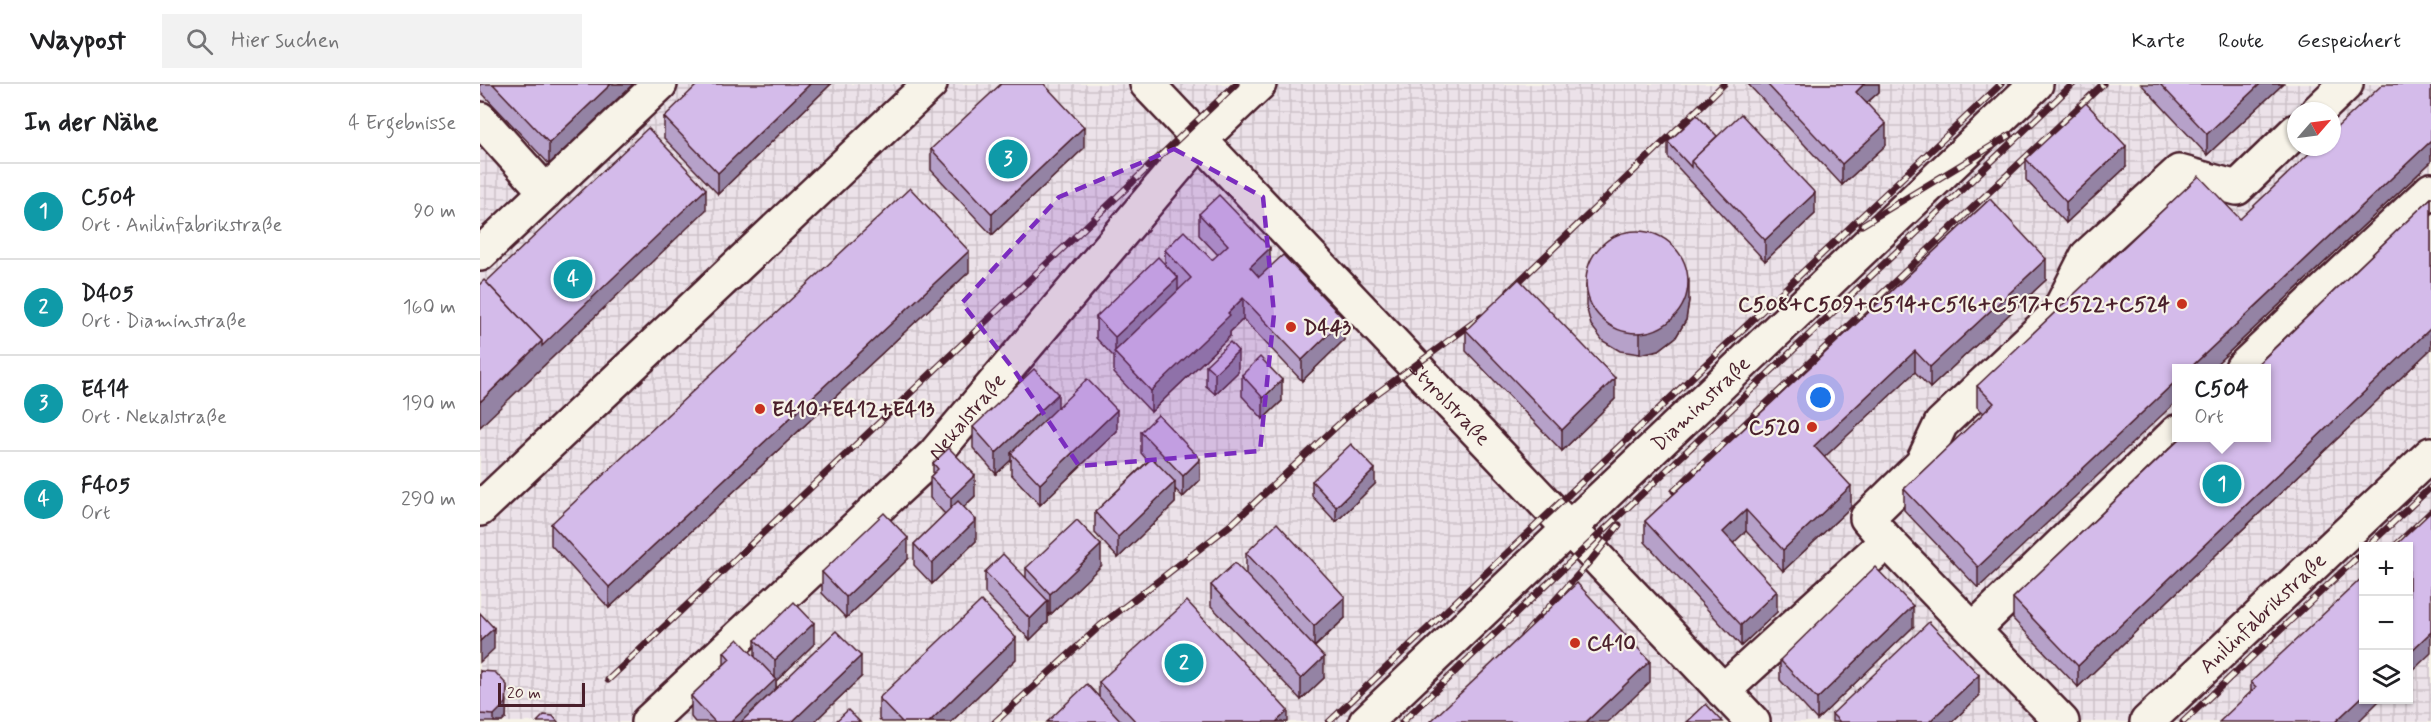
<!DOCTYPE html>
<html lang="de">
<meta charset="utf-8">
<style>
body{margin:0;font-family:Mynerve,sans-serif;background:#f2f2f2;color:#202124}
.controls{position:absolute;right:18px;bottom:18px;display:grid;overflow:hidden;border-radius:0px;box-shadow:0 2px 4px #0004}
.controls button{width:54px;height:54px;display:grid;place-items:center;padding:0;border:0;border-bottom:2px solid #e0e0e0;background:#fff;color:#202124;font:30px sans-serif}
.compass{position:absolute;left:1807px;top:18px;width:54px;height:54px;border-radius:50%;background:#fff;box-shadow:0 2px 4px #0004;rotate:62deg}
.scale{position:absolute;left:18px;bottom:15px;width:87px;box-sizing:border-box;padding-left:6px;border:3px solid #4a1f2b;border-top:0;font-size:16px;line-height:21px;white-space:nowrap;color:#4a1f2b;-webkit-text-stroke:4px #f7f3e8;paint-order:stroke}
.you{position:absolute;left:1341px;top:314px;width:21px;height:21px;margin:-15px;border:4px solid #fff;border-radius:50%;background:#1a73e8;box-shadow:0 0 0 9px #1a73e833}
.badge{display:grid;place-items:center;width:39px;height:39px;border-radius:50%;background:#7c3aed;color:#fff;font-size:20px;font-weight:700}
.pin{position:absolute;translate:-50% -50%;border:3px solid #fff;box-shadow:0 2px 6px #0006}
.popup{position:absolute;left:1692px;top:280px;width:99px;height:78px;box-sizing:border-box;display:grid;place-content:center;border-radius:0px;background:#fff;filter:drop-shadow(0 2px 4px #0005);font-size:20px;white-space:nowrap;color:#757577}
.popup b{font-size:22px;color:#202124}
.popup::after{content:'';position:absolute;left:50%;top:100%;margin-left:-12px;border:12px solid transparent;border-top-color:#fff}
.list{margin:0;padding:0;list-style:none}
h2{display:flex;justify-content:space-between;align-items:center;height:78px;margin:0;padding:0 24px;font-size:26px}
h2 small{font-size:20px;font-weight:400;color:#757577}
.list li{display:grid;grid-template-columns:39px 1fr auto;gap:18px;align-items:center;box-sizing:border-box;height:96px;padding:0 24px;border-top:2px solid #e0e0e0}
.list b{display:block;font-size:22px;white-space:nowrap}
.list p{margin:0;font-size:20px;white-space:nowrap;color:#757577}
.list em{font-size:20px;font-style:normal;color:#757577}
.icon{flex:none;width:33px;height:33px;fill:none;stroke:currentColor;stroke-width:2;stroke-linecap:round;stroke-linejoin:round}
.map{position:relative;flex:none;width:1951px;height:638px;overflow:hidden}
header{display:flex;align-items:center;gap:36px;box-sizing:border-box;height:84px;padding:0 30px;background:#fff;border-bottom:2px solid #e0e0e0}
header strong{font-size:28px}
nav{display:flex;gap:33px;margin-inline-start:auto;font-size:21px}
.search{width:420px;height:54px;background:#f2f2f2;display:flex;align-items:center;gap:15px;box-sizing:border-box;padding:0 21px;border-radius:0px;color:#757577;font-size:22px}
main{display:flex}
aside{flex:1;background:#fff}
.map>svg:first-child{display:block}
</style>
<header>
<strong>Waypost</strong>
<div class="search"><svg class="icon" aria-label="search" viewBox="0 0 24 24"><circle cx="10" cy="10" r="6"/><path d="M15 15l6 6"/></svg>Hier suchen</div>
<nav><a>Karte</a><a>Route</a><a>Gespeichert</a></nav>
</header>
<main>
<aside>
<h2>In der Nähe<small>4 Ergebnisse</small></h2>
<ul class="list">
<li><span class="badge" style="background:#0f9aa8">1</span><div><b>C504</b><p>Ort · Anilinfabrikstraße</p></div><em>90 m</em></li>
<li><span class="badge" style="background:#0f9aa8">2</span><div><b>D405</b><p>Ort · Diaminstraße</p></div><em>160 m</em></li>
<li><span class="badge" style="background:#0f9aa8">3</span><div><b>E414</b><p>Ort · Nekalstraße</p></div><em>190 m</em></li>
<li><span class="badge" style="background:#0f9aa8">4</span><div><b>F405</b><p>Ort</p></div><em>290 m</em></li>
</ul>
</aside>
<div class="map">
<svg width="1951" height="638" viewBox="0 0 1951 638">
<defs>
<pattern id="industrial-grid" width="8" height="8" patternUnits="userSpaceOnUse" patternTransform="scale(1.5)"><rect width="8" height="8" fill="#ece2e9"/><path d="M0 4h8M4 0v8" fill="none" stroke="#ccc1c8"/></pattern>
</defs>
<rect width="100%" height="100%" fill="#f7f3e8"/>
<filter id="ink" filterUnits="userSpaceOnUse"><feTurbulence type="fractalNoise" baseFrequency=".0167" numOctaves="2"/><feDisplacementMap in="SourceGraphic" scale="12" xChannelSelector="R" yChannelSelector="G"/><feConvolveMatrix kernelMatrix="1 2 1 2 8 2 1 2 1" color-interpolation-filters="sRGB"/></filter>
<g filter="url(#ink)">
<path fill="url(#industrial-grid)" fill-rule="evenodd" d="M0,0H1951V638H0ZM1816,27H1852V63H1816ZM1697,284H1787V354H1697ZM1884,462H1928V616H1884Z"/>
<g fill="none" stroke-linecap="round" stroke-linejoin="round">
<defs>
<g id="minor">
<path id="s1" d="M667,0L1273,638"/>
<path d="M1838,27L1866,0"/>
<path d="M0,35L66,108"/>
<path d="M0,170L180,0"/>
<path d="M1762,284L1951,106"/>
<path d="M0,425L450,0"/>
<path d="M1407,457L1387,434L1442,380L1461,340L1578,229L1607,172L1699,88L1757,104L1816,47"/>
<path d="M1493,546L1697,348"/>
<path d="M1243,607L1407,457L1582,638"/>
<path id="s2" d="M168,638L454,371L720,56L779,0"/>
<path id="s3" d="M886,638L1556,0"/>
<path id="s4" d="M1667,638L1951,370"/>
</g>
</defs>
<use href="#minor" stroke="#4a1f2b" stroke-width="38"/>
<use href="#minor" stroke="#f7f3e8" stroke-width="33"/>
<defs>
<g id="rail">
<path d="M1382,141L1530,51"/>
<path d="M1029,207L1244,0"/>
<path d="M1194,407L1623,0"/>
<path d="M1888,462L1951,403"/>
<path d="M1915,462L1951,428"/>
<path d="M1043,552L1112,475L1139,441"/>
<path d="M128,596L756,0"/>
<path d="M515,638L621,541L753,439L873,327L1001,233"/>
<path d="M849,638L1521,0"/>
<path d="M922,638L1593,0"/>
<path d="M1703,638L1884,467"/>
</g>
</defs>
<use href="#rail" stroke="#4a1f2b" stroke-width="7"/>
<use href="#rail" stroke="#f7f3e8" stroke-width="4.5" stroke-dasharray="14" stroke-linecap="butt"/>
</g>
<g fill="#b6a1c9" stroke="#4a1f2b" stroke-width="1.5">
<path d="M0,0H153L69,80L0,7Z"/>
<path d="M351,0L238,110L184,54V33Z"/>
<path d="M1268,0H1399V8L1387,19L1406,61L1362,101Z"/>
<path d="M1661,0H1803L1727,71Z"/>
<path d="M1951,0V78L1731,285H1697L1498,504L1424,426V405L1504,329L1497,323V302L1760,135Z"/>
<path d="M1237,52L1335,130L1285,177L1188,73V58Z"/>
<path d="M604,64L512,151L451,86V65Z"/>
<path d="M1546,75L1646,83L1586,139L1546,96Z"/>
<path d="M1951,114V265L1598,603L1533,535V514Z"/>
<path d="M1510,115L1566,196L1450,304L1435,288L1344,373L1371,423L1303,487L1266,447L1253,459L1297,528L1261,562L1165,458V437Z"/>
<path d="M719,130L790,183L864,256L822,297L763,235L750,248V252L671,328L634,289V273L616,254V233L685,180V166L732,176L738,171L719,151Z"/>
<path d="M489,188L129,524L71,461V440Z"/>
<path d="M1106,201L1209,216L1206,236L1196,253L1179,266L1160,270L1140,267L1123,257L1111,241L1106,222Z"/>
<path d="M986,246L1135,315L1082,367L986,267Z"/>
<path d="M726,281L758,288L735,310L726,302Z"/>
<path d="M762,291L802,317L783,335L762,312Z"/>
<path d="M578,323L637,347L560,421L531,390V376L516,390L493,364V343Z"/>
<path d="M661,348L720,396L703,413L695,405V419L638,474L615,449V428L668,377L661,369Z"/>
<path d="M453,379L495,412L484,423L496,457L452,500L434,481V460L465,430L450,414V393L453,390Z"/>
<path d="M832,397L895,400L856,438L832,412Z"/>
<path d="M766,469L865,534L835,563L844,594L821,616L731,522V501L766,490Z"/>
<path d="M428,475L366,534L342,509V488Z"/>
<path d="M621,482L570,531L568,529V538L550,556L505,509V488L546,494V484Z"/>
<path d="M1433,543L1337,636L1300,596V576Z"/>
<path d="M275,556L334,560L296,597V604L381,593L334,638H215L211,633V612L244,580V568L275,572Z"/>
<path d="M536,575L471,638H402L399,635V614Z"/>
<path d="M0,587L27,616L26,634L22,638H0Z"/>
<path d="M619,598L808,638H567L619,614Z"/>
<path d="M1771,598L1878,638L1771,608Z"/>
<path d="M1499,612L1472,638H1352V630Z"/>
</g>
<g fill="#9483a4" stroke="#4a1f2b" stroke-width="1.5">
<path d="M131,0H153L69,80V59Z"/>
<path d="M330,0H351L238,110V89Z"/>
<path d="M1384,0H1399V8L1376,28V8Z"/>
<path d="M1780,0H1803L1727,71V50Z"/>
<path d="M1406,40V61L1362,101V80Z"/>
<path d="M604,43V64L512,151V130Z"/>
<path d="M1951,57V78L1731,285H1709Z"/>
<path d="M1646,62V83L1586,139V118Z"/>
<path d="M226,105V126L0,343V318L62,257Z"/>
<path d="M1335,109V130L1285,177V156Z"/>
<path d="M790,164V185L770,204V183Z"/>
<path d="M489,167V188L129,524V503Z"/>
<path d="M1566,175V196L1450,304V283Z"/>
<path d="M698,194V215L635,270V253Z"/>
<path d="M1209,195V216L1206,236L1196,253L1179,266L1160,270V249Z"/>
<path d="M763,214V235L750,248V252L671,328V307Z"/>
<path d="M864,235V256L822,297V276Z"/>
<path d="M1951,244V265L1598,603V582Z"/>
<path d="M758,267V288L735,310V289Z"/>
<path d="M1435,267V288L1334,383V362Z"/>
<path d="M1135,294V315L1082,367V346Z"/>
<path d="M802,296V317L783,335V314Z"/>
<path d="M1697,296V317L1498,504V483Z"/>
<path d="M578,310V331L531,369V376L516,390V369Z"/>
<path d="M637,326V347L560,421V400Z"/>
<path d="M720,375V396L703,413V392Z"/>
<path d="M895,385V400L856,438V423Z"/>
<path d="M495,391V412L471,435V414Z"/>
<path d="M695,398V419L638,474V453Z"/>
<path d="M1371,402V423L1303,487V466Z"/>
<path d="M1266,426V447L1243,469V448Z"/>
<path d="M496,436V457L452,500V479Z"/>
<path d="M428,454V475L366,534V513Z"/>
<path d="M621,461V482L570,531V510Z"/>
<path d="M1297,507V528L1261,562V541Z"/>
<path d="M865,513V534L834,563V542Z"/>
<path d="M568,517V538L550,556V535Z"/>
<path d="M1433,522V543L1337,636V615Z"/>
<path d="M334,539V560L296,597V616L273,638H251L295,595V576Z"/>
<path d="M14,544V565L0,578V557Z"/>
<path d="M1951,548V569L1929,590V569Z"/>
<path d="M536,554V575L471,638H449Z"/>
<path d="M381,572V593L334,638H312Z"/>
<path d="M844,573V594L821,616V595Z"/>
<path d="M1170,577V598L1128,638H1106Z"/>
<path d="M1499,591V612L1472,638H1449Z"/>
<path d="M27,601L26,634L22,638H14V631Z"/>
<path d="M1884,611V615H1901L1878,638H1855Z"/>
<path d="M808,627V638H796Z"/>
</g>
<g fill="#d4bbea" stroke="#4a1f2b" stroke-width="1.5">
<path d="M13,0H131L69,59Z"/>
<path d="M218,0H330L238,89L184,33Z"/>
<path d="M521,0H564L604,43L512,130L451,65Z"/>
<path d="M1287,0H1384L1376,8L1406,40L1362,80Z"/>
<path d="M1680,0H1780L1727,50Z"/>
<path d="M1903,0H1951V57L1709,285H1697V296L1498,483L1424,405L1514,319L1497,302L1719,92L1760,135L1836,63H1852V48Z"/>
<path d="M1606,19L1646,62L1586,118L1546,75Z"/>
<path d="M1261,30L1335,109L1285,156L1211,77Z"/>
<path d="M1217,31L1237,52L1211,77V83L1188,58Z"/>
<path d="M168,44L226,105L62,262V257L6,198Z"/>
<path d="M430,104L489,167L129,503L71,440Z"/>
<path d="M739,111L790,164L770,183L779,193L803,171L864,235L822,276L763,214L748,229L750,231L671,307L634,268L711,194L685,166L704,147L732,176L748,161L719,130Z"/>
<path d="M1951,114V244L1598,582L1533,514L1701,354H1787V285H1773Z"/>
<path d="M1510,115L1566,175L1450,283L1435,267L1334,362L1371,402L1303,466L1266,426L1243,448L1297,507L1261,541L1165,437Z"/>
<circle cx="1157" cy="198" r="51"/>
<path d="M678,173L698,194L635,253L616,233Z"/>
<path d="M1039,195L1135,294L1082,346L986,246Z"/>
<path d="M4,196L62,257L0,318V200Z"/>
<path d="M750,258L758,267L735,289L726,281Z"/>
<path d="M780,273L802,296L783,314L762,291Z"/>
<path d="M554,285L578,310L516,369L493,343Z"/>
<path d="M607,295L637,326L560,400L531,369Z"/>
<path d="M678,331L720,375L703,392L661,348Z"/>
<path d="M871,360L895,385L856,423L832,397Z"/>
<path d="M469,364L495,391L471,414L450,393L458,385L453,379Z"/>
<path d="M672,374L695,398L638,453L615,428Z"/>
<path d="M478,417L496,436L452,479L434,460Z"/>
<path d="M1951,428V548L1929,569V462H1915Z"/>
<path d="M404,429L428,454L366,513L342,488Z"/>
<path d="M597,436L621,461L570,510L546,484Z"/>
<path d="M797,439L865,513L834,542L766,469Z"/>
<path d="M523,470L568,517L550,535L505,488Z"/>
<path d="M755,479L844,573L821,595L731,501Z"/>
<path d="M1395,483L1433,522L1337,615L1300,576Z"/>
<path d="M1884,492V611L1855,638H1739L1776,603L1771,598Z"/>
<path d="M1097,499L1170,577L1106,638H950Z"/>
<path d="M501,517L536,554L449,638H422L399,614Z"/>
<path d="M707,517L808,627L796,638H656L619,598Z"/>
<path d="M314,518L334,539L295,576L275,556Z"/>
<path d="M0,529L14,544L0,557Z"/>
<path d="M1449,538L1499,591L1449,638H1360L1352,630Z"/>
<path d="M356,547L381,572L312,638H261Z"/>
<path d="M258,555L296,595L251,638H235L211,612L250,575L244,568Z"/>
<path d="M0,587L15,588L27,601L26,619L14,631L0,630Z"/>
<path d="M607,600L642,638H567Z"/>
<path d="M1226,620L1243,638H1207Z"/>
<path d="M368,626L380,638H355Z"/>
<path d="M64,631L73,632L78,638H57Z"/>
</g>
</g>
<path fill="#7b2cbf" fill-opacity="0.2" stroke="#7b2cbf" stroke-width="4.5" stroke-dasharray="12 8" stroke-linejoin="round" d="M694,65L783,113L794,230L780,367L599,382L534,286L482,219L579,113Z"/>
<g fill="#c8321e" stroke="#f7f3e8" stroke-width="2">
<circle cx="1702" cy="220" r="6"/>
<circle cx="811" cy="243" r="6"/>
<circle cx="280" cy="325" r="6"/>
<circle cx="1332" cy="343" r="6"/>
<circle cx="1095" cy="559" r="6"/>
</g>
<g text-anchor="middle" stroke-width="4.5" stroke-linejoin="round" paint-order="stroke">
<g font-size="21" font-weight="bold" fill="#4a1f2b" stroke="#f7f3e8" text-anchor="start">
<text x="1690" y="227" text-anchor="end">C508+C509+C514+C516+C517+C522+C524</text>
<text x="823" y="250">D443</text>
<text x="292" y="332">E410+E412+E413</text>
<text x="1320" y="350" text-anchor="end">C520</text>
<text x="1107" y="566">C410</text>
</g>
<g font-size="21" fill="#4a1f2b" stroke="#f7f3e8">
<text dy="7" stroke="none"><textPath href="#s1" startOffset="440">Styrolstraße</textPath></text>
<text dy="7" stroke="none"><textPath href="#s3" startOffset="462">Diaminstraße</textPath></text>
<text dy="7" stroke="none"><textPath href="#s2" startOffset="442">Nekalstraße</textPath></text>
<text dy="7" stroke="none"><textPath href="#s4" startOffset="159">Anilinfabrikstraße</textPath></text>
</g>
</g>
</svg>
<div class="controls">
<button>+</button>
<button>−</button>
<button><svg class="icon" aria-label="layers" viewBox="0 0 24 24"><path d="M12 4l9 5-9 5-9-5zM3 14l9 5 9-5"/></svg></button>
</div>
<svg class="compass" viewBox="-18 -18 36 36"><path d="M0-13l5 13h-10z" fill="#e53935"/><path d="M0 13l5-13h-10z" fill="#757577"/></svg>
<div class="scale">20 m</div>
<div class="you"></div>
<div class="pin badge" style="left:1742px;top:400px;background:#0f9aa8">1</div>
<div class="popup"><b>C504</b>Ort</div>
<div class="pin badge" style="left:704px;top:579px;background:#0f9aa8">2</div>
<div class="pin badge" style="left:528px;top:75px;background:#0f9aa8">3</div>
<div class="pin badge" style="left:93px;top:195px;background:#0f9aa8">4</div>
</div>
</main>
